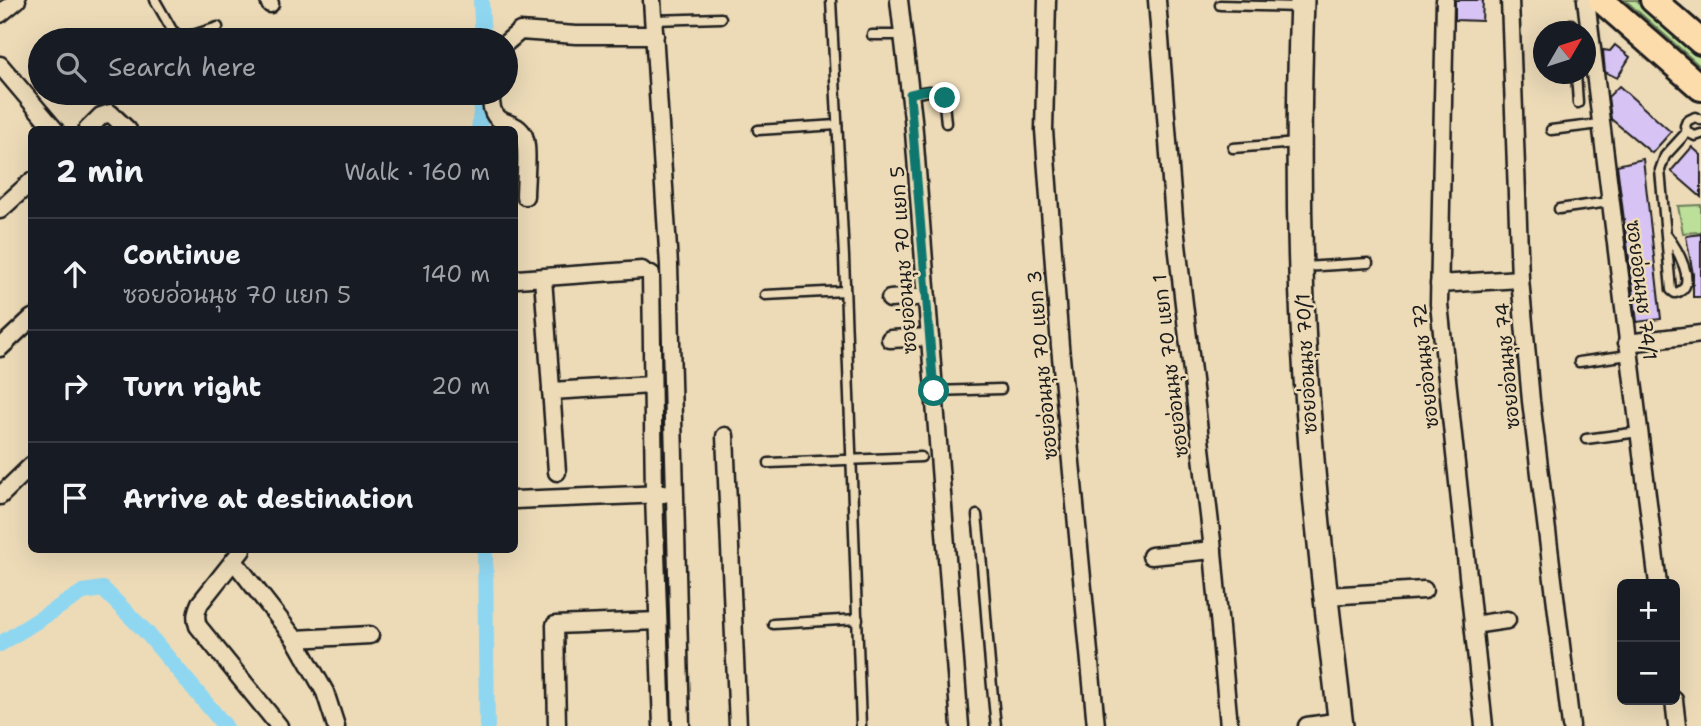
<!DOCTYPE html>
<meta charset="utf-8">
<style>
body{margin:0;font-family:"Shantell Sans","Playpen Sans Thai",sans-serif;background:#242831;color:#f1f3f6}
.controls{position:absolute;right:21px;bottom:21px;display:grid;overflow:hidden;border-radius:10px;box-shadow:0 7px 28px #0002}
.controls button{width:63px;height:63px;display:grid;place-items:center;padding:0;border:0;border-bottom:2px solid #363941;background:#171b24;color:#f1f3f6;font:35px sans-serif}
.compass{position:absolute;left:1533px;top:21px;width:63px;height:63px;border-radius:50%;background:#171b24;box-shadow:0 7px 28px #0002;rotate:51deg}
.stop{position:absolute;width:21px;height:21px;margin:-16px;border:5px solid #0f766e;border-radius:50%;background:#fff}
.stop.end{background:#0f766e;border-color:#fff;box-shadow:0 2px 7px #0008}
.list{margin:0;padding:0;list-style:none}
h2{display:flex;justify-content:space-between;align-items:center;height:91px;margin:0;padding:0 28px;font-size:30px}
h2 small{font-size:23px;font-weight:400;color:#9ea1a6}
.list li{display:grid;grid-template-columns:46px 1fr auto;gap:21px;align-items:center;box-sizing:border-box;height:112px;padding:0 28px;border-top:2px solid #363941}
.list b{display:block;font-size:26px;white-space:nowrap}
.list p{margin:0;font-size:23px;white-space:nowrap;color:#9ea1a6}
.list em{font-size:23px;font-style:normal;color:#9ea1a6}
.icon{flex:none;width:38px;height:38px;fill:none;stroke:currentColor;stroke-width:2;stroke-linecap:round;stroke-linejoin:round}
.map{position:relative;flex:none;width:1701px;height:726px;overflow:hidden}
.search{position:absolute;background:#171b24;box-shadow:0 7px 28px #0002;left:28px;top:28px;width:490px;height:77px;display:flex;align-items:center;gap:18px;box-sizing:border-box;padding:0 24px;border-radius:38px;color:#9ea1a6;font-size:26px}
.panel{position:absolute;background:#171b24;box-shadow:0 7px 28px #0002;left:28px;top:126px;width:490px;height:427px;border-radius:10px}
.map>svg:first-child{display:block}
</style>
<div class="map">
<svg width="1701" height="726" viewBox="0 0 1701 726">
<rect width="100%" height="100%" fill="#eddbb8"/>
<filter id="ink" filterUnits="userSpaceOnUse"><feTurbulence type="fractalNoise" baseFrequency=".0143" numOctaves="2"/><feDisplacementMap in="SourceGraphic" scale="14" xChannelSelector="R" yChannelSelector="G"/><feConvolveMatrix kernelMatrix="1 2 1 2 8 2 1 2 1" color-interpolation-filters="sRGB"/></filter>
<g filter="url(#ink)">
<g fill="#bcdf99" stroke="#6c7e5a" stroke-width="2">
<path d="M1625,0H1636L1701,57V67Z"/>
<path d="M1701,205V232L1683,233L1678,206Z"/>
</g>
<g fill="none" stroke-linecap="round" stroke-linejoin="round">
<g stroke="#8fd7f1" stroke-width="16">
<path d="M481,0L483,40"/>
<path d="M479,130L483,93"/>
<path d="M485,550L487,726"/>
<path d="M0,644L83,592L103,589L147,633L225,726"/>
</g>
</g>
<g fill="#d7c3f4" stroke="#1c1c1c" stroke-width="2">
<path d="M1455,0H1483L1482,21L1455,20Z"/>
<path d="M1615,45L1630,57L1617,78L1605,72L1603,50L1610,51Z"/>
<path d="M1619,86L1671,132L1652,153L1611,119L1608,97Z"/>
<path d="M1692,147L1701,155V197L1671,171Z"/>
<path d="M1643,159L1661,319L1637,322L1617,165Z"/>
<path d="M1701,234V297H1693V274L1686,236Z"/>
</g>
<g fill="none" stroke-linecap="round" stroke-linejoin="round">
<defs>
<g id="lane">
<path d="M155,0L172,30L180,37L193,35L218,27"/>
<path d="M831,0L844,257L861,726"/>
<path d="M1220,5L1299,7"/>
<path d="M653,20L721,18"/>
<path d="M1571,24L1572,32"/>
<path d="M872,35H903"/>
<path d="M1576,74L1578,103"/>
<path d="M910,94L929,91L943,93L946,123"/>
<path d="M758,130L837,125"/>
<path d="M1551,130L1600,124"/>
<path d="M1687,132L1695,136L1701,134"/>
<path d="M1233,148L1297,143"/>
<path d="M1559,209L1609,202"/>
<path d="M1666,234C1676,247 1701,288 1675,293L1671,290L1660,170L1665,156L1687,132L1685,126L1687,121L1695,117L1701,120"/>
<path d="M1304,267L1368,263"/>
<path d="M765,295L845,291"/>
<path d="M1579,362L1629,355"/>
<path d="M934,391L1001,389"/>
<path d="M1586,439L1639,432"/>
<path d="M769,463L921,457"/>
<path d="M977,515C985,585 988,656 996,726"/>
<path d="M773,624L858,619"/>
</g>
<g id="street">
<path d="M269,0L270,4"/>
<path d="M652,0L669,265L681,726"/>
<path d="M899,0L913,119L960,726"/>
<path d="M1047,0L1044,130L1060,346L1096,726"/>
<path d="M1157,0L1174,219L1212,541L1229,726"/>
<path d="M1445,0L1439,304L1484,726"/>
<path d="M1510,0L1520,279L1531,401L1571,726"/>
<path d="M1586,0L1658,584"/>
<path d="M0,14L17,0"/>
<path d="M506,43L520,31L576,35H655"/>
<path d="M0,65L55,130"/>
<path d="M491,93C489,132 514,115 524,136C529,149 525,181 525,196"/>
<path d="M87,130L101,116L110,113L128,130"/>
<path d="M0,210L32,181"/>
<path d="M651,274L654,495L662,726"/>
<path d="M543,278L557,472"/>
<path d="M517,279L642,270"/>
<path d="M1439,284L1520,279"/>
<path d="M890,299L927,296"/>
<path d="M890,339L930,337"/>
<path d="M1627,343L1701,334"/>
<path d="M0,348L32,318"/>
<path d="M551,391L652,385"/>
<path d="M725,436L738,726"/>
<path d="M0,496L32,465"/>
<path d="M514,500L664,494"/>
<path d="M242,550L200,603C196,612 195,617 198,626L279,726"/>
<path d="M1151,556L1213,550"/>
<path d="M234,561L295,639L370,635"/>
<path d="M1327,596L1424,590"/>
<path d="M1473,625L1507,620"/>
<path d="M295,639L325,692L336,726"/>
<path d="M1674,700L1677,726"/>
<path d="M557,726L555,625L658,621"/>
<path d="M1307,726L1341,721"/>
</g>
<path id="secondary" d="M1302,0C1297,139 1298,280 1309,420C1316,522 1329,624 1341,726"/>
<g id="primary">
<path d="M1601,0L1701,88"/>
<path d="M1653,0L1701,42"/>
</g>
</defs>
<use href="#lane" stroke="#1c1c1c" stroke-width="13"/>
<use href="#street" stroke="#1c1c1c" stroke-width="21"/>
<use href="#secondary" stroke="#1c1c1c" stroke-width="28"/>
<use href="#primary" stroke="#1c1c1c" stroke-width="30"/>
<use href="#lane" stroke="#eddbb8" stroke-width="8"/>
<use href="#street" stroke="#eddbb8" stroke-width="16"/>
<use href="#secondary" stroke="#eddbb8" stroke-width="23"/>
<use href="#primary" stroke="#fddcac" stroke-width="24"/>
</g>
</g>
<g fill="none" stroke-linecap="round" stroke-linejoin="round" filter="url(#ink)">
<path stroke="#0f766e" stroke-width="9" d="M934,391L910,94C921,91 934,88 944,94L945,98"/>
</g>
<g text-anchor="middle" stroke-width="5" stroke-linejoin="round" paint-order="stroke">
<g font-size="19" fill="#1c1c1c" stroke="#eddbb8">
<text transform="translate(903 260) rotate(-94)" y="7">ซอยอ่อนนุช 70 แยก 5</text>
<text transform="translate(1642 290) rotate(83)" y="7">ซอยอ่อนนุช 74/1</text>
<text transform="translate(1306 364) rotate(-93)" y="7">ซอยอ่อนนุช 70/1</text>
<text transform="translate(1042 365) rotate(-95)" y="7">ซอยอ่อนนุช 70 แยก 3</text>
<text transform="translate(1170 366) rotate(-97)" y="7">ซอยอ่อนนุช 70 แยก 1</text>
<text transform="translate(1425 366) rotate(-96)" y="7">ซอยอ่อนนุช 72</text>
<text transform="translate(1507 366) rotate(-95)" y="7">ซอยอ่อนนุช 74</text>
</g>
</g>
</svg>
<div class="controls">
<button>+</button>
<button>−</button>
</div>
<svg class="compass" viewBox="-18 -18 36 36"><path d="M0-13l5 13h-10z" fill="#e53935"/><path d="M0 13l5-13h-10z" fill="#9ea1a6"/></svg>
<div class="stop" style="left:934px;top:391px"></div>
<div class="stop end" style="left:945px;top:98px"></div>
<div class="search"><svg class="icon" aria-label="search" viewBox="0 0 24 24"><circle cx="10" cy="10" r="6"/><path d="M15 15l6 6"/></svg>Search here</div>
<section class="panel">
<h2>2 min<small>Walk · 160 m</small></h2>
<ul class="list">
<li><svg class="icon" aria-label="ahead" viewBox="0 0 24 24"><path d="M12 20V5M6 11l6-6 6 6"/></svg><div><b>Continue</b><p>ซอยอ่อนนุช 70 แยก 5</p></div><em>140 m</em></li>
<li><svg class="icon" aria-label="right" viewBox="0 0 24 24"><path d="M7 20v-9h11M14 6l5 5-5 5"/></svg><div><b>Turn right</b></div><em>20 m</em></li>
<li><svg class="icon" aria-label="arrive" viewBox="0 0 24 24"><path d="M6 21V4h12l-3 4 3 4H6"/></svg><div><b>Arrive at destination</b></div></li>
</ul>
</section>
</div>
